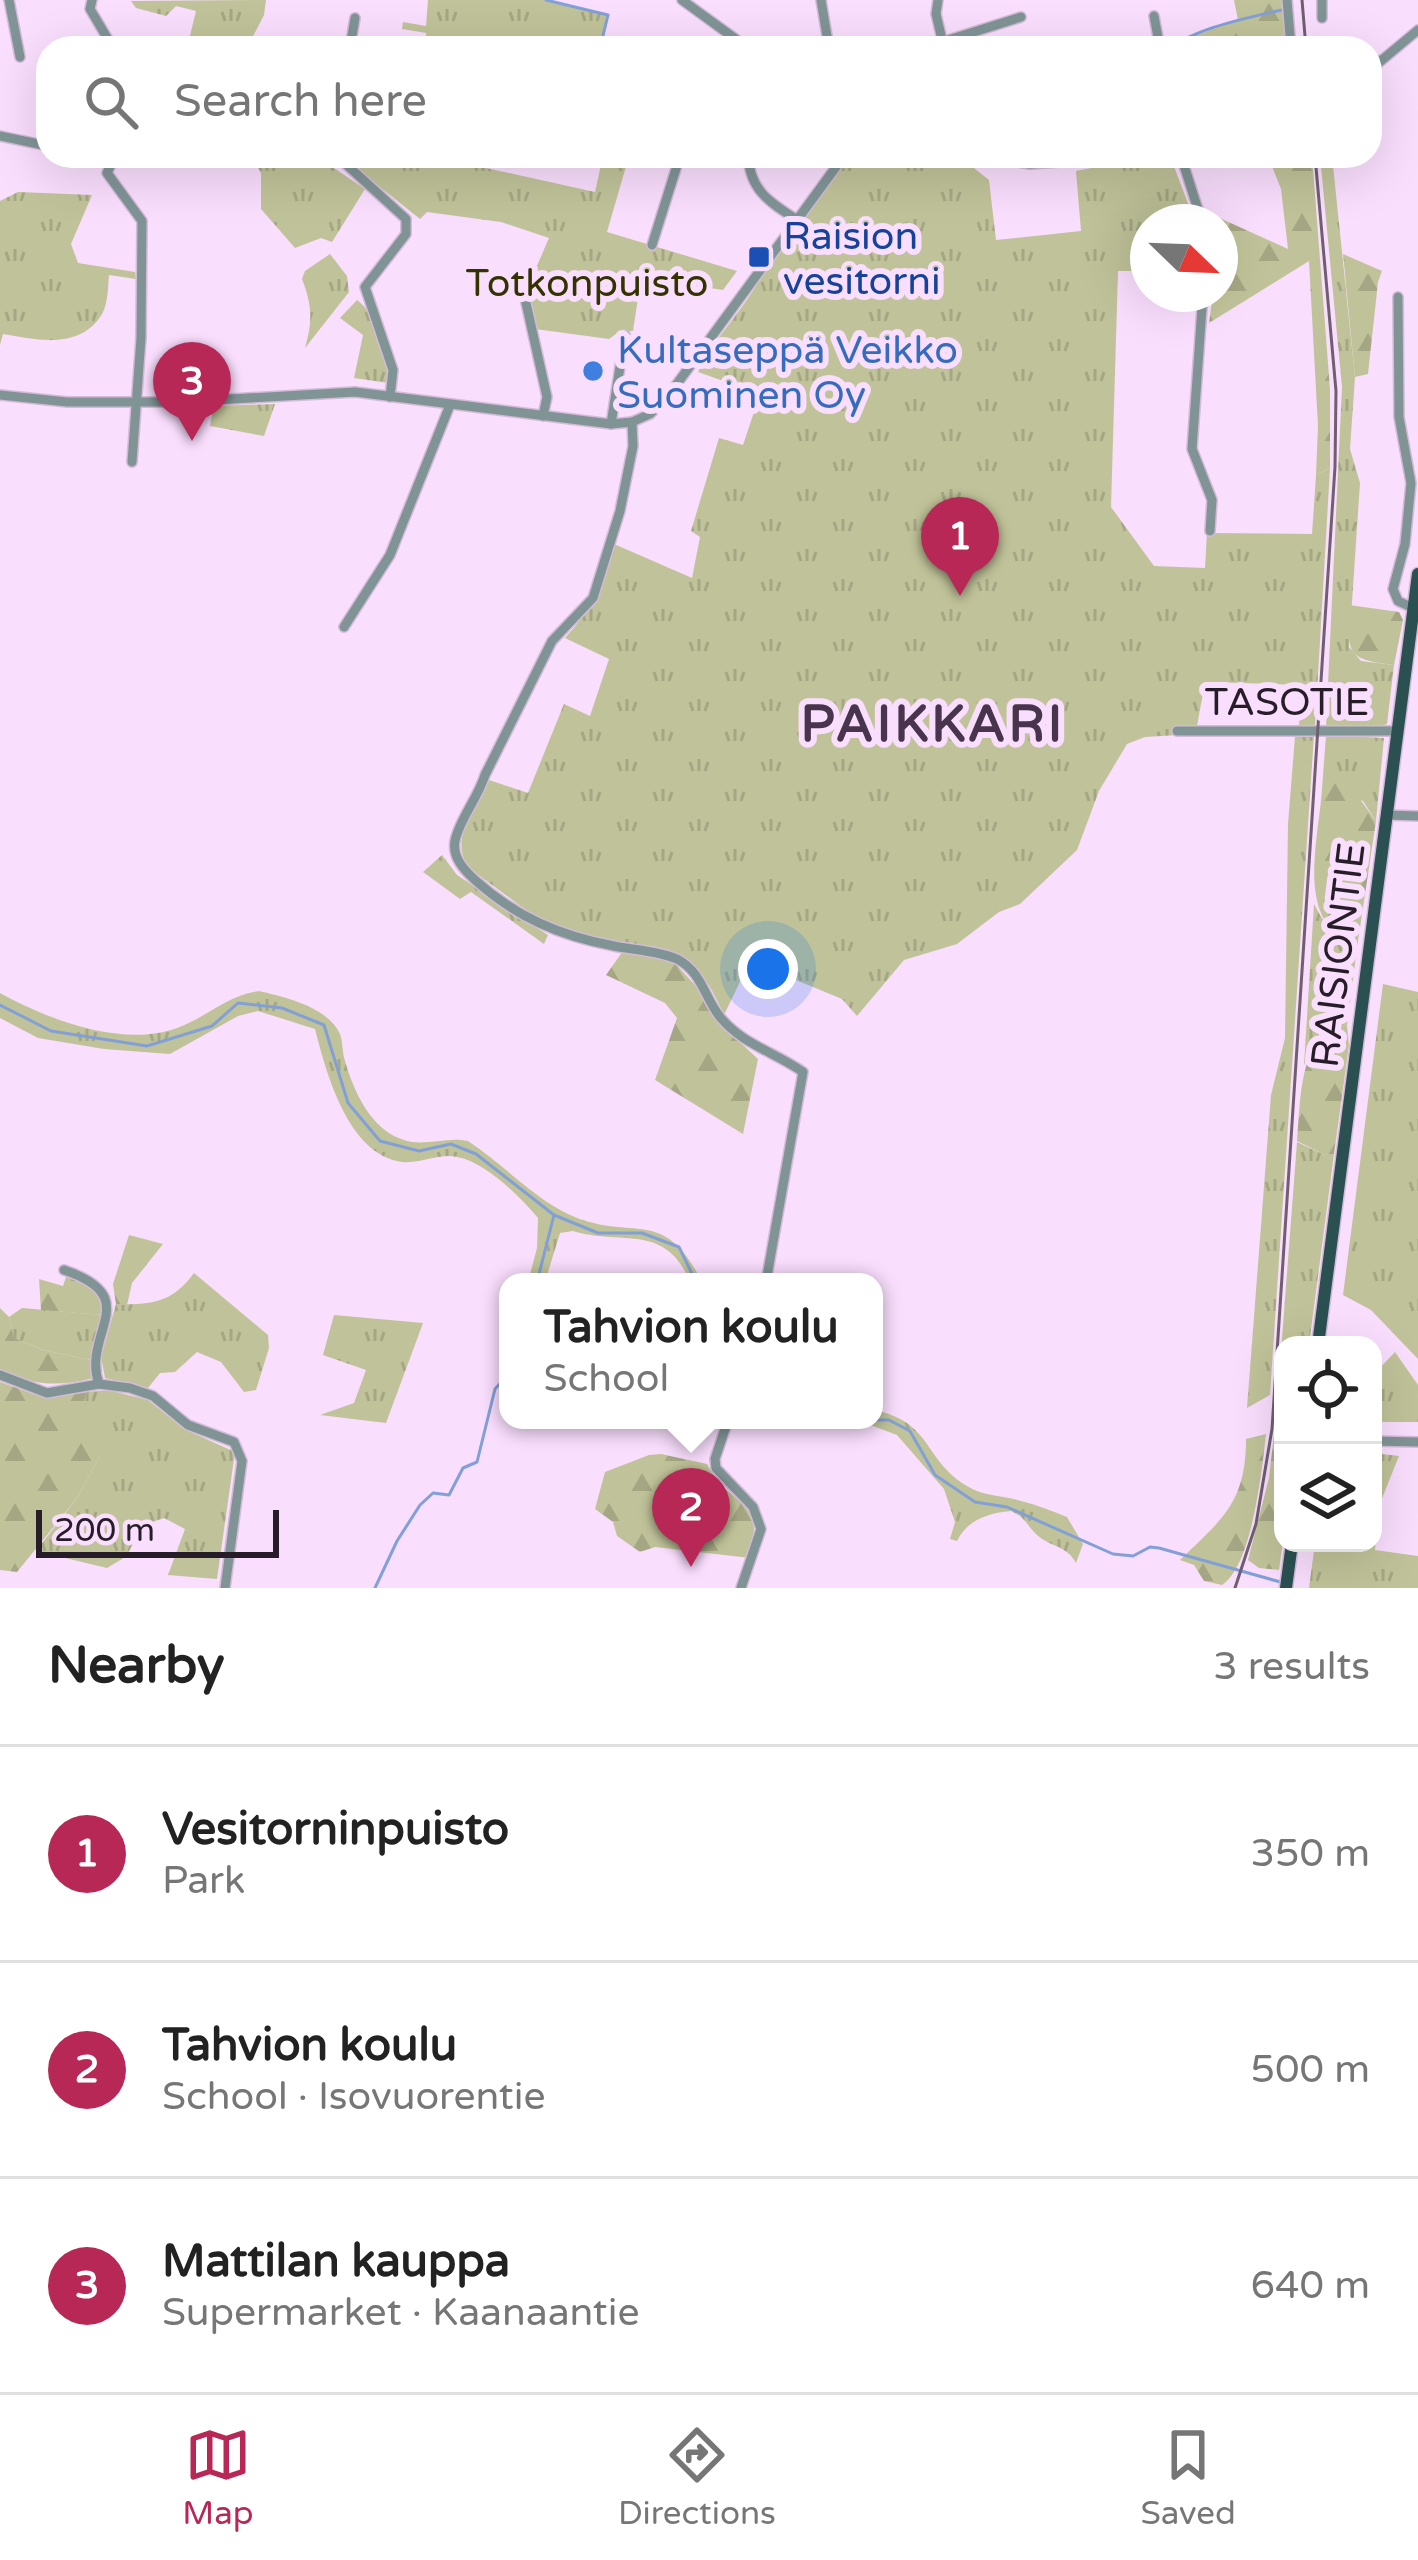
<!DOCTYPE html>
<meta charset="utf-8">
<style>
body{margin:0;font-family:"Varela Round",sans-serif;background:#f6f6f6;color:#222}
.controls{position:absolute;right:36px;bottom:36px;display:grid;overflow:hidden;border-radius:24px;box-shadow:0 12px 48px #0002}
.controls button{width:108px;height:108px;display:grid;place-items:center;padding:0;border:0;border-bottom:3px solid #e0e0e0;background:#fff;color:#222;font:60px sans-serif}
.compass{position:absolute;left:1130px;top:204px;width:108px;height:108px;border-radius:50%;background:#fff;box-shadow:0 12px 48px #0002;rotate:113deg}
.scale{position:absolute;left:36px;bottom:30px;width:243px;box-sizing:border-box;padding-left:12px;border:6px solid #271d28;border-top:0;font-size:33px;line-height:42px;white-space:nowrap;color:#271d28;-webkit-text-stroke:9px #f9defd;paint-order:stroke}
.you{position:absolute;left:768px;top:969px;width:42px;height:42px;margin:-30px;border:9px solid #fff;border-radius:50%;background:#1a73e8;box-shadow:0 0 0 18px #1a73e833}
.badge{display:grid;place-items:center;width:78px;height:78px;border-radius:50%;background:#b72857;color:#fff;font-size:39px;font-weight:700}
.pin{position:absolute;translate:-50% -99px;filter:drop-shadow(0 3px 6px #0008)}
.pin::after{content:'';position:absolute;top:63px;width:42px;height:36px;background:inherit;clip-path:polygon(0 0,100% 0,50% 100%)}
.popup{position:absolute;left:499px;top:1273px;width:384px;height:156px;box-sizing:border-box;display:grid;place-content:center;border-radius:24px;background:#fff;filter:drop-shadow(0 3px 9px #0005);font-size:39px;white-space:nowrap;color:#767676}
.popup b{font-size:45px;color:#222}
.popup::after{content:'';position:absolute;left:50%;top:100%;margin-left:-24px;border:24px solid transparent;border-top-color:#fff}
.list{margin:0;padding:0;list-style:none}
h2{display:flex;justify-content:space-between;align-items:center;height:156px;margin:0;padding:0 48px;font-size:51px}
h2 small{font-size:39px;font-weight:400;color:#767676}
.list li{display:grid;grid-template-columns:78px 1fr auto;gap:36px;align-items:center;box-sizing:border-box;height:216px;padding:0 48px;border-top:3px solid #e0e0e0}
.list b{display:block;font-size:45px;white-space:nowrap}
.list p{margin:0;font-size:39px;white-space:nowrap;color:#767676}
.list em{font-size:39px;font-style:normal;color:#767676}
.icon{flex:none;width:66px;height:66px;fill:none;stroke:currentColor;stroke-width:2;stroke-linecap:round;stroke-linejoin:round}
.map{position:relative;flex:none;width:1418px;height:1588px;overflow:hidden}
.search{position:absolute;background:#fff;box-shadow:0 12px 48px #0002;left:36px;right:36px;top:36px;height:132px;display:flex;align-items:center;gap:30px;box-sizing:border-box;padding:0 42px;border-radius:36px;color:#767676;font-size:45px}
.sheet{height:804px;background:#fff}
nav{display:flex;justify-content:space-around;align-items:center;box-sizing:border-box;height:168px;border-top:3px solid #e0e0e0;background:#fff;font-size:33px;color:#767676}
nav a{display:grid;justify-items:center;gap:6px}
nav .on{color:#b72857}
.map>svg:first-child{display:block}
</style>
<div class="map">
<svg width="1418" height="1588" viewBox="0 0 1418 1588">
<defs>
<pattern id="grass-tufts" width="24" height="20" patternUnits="userSpaceOnUse" patternTransform="scale(3)"><rect width="24" height="20" fill="#c0c399"/><path d="M3 7l-1-3M5 7V3M7 7l1-3M15 17l-1-3M17 17v-4M19 17l1-3" fill="none" stroke="#a5a784"/></pattern>
<pattern id="forest-firs" width="22" height="20" patternUnits="userSpaceOnUse" patternTransform="scale(3)"><rect width="22" height="20" fill="#c0c399"/><path d="M5 1l3.5 6h-7zM16 11l3.5 6h-7z" fill="#a5a784"/></pattern>
</defs>
<rect width="100%" height="100%" fill="#f9defd"/>
<g fill="url(#grass-tufts)">
<path d="M266,0L264,15L247,48H187L196,11L176,6L166,16L136,8L131,1Z"/>
<path d="M428,0H546L608,15L600,48H426V33L402,29L403,22L426,26Z"/>
<path d="M418,156H445V159L595,192L603,156H629L607,232L737,271L723,290L641,278L633,331H620L609,339L535,329L523,298L549,238L501,222L427,212L420,219L350,163H415Z"/>
<path d="M854,156H959L989,180L996,240L1081,231L1076,171L1132,160L1172,161L1195,222H1148V271H1118L1111,507L1154,566L1205,568L1207,533L1312,534L1316,475L1330,468L1315,727L1299,729L1300,685L1205,682L1197,726H1178V735L1145,737L1127,744L1099,791L1077,850L1020,904L999,912L957,944L904,960L857,1016L842,999L750,961L724,1015C713,991 704,972 681,958L565,932L541,921L469,868C448,838 476,809 489,780L528,793L564,704L590,716L609,659L565,638C592,609 604,582 614,544L692,578L700,537L691,531L719,438L743,445L760,394L698,372C714,341 727,328 746,301C777,256 811,190 854,156Z"/>
<path d="M1320,156H1332L1355,377L1350,449L1360,483L1349,647L1361,661L1394,665L1387,724L1381,726L1326,727L1342,387Z"/>
<path d="M262,162H325L365,189L332,242L321,238L295,248L261,209V173L257,166Z"/>
<path d="M18,192L92,195L71,244L78,263L135,272L136,279L109,275C108,286 108,304 102,314C80,350 38,340 3,334L0,345V201Z"/>
<path d="M330,254L347,276L349,292L305,348C313,321 312,305 302,279L305,271Z"/>
<path d="M357,300C377,314 390,359 388,383L354,378L363,335L340,318Z"/>
<path d="M275,404L264,436L210,426L214,406Z"/>
<path d="M1314,735L1270,1395L1247,1408L1271,1095L1285,1038L1288,824L1295,736Z"/>
<path d="M1326,735L1384,738L1376,821L1363,801L1322,789Z"/>
<path d="M442,855L457,875L548,935L544,944L471,892L460,899L423,872Z"/>
<path d="M1314,904C1325,925 1333,936 1358,941L1347,1026L1336,1018L1321,1031L1304,1065Z"/>
<path d="M1383,984L1418,992V1359L1371,1310L1343,1295Z"/>
<path d="M259,991C285,997 328,1007 340,1034C343,1042 342,1053 345,1061C354,1092 371,1130 404,1140C425,1147 446,1136 468,1141C502,1163 531,1196 568,1214C632,1244 663,1203 702,1282H690C666,1222 622,1246 573,1231L560,1233L545,1282H528L537,1248L538,1218C520,1197 486,1162 457,1157C440,1153 420,1164 402,1162C348,1155 326,1072 315,1029L258,1011L238,1016L170,1054L104,1049L38,1038L0,1018V993C49,1020 127,1050 182,1026C209,1015 229,995 259,991Z"/>
<path d="M1297,1142L1325,1155L1334,1154L1309,1345H1283V1387L1278,1391Z"/>
<path d="M194,1273L268,1335L269,1348L256,1390L244,1392L221,1362L197,1352L175,1372L160,1373L148,1388L105,1378L101,1357L116,1304C152,1305 172,1303 194,1273Z"/>
<path d="M22,1308L103,1315L91,1360L43,1350L14,1338L9,1317Z"/>
<path d="M334,1315L423,1323L386,1423L320,1415L354,1403L366,1370L323,1355Z"/>
<path d="M1395,1352L1418,1385V1422H1373V1375Z"/>
<path d="M108,1390L148,1400L184,1429L235,1452L217,1579L168,1575L185,1529L164,1518L155,1521L143,1538L134,1541L127,1556L107,1568L36,1551L77,1498L100,1456L114,1440L75,1426L87,1392Z"/>
<path d="M874,1410C933,1422 923,1460 967,1486C985,1497 1002,1495 1021,1501C1037,1505 1052,1511 1067,1517L1083,1544L1076,1563C1066,1544 1047,1547 1034,1532C1025,1522 1024,1517 1011,1511C988,1513 967,1520 957,1541L950,1539L955,1522L944,1489L897,1435L857,1420H874Z"/>
<path d="M1373,1453L1399,1456L1379,1506L1375,1550L1418,1556V1588H1309L1315,1543H1373Z"/>
</g>
<g fill="url(#forest-firs)">
<path d="M1234,0H1283L1290,43L1270,48H1162L1238,20Z"/>
<path d="M1268,156H1312L1330,389V468L1316,475L1318,426L1309,261L1209,323L1213,294H1220V222H1213V215L1288,249L1281,189Z"/>
<path d="M1343,254L1382,271L1378,282L1368,374L1355,377Z"/>
<path d="M1349,605L1399,612L1403,620L1394,665C1343,659 1349,652 1349,605Z"/>
<path d="M1334,776L1345,779L1376,821L1358,941C1293,930 1319,838 1322,789Z"/>
<path d="M623,951L674,962L704,995L714,1018L758,1059L743,1134L655,1080L677,1018L665,1003L606,975Z"/>
<path d="M1336,1018L1347,1026L1349,1045L1334,1154L1325,1155L1297,1141C1301,1095 1299,1050 1336,1018Z"/>
<path d="M129,1235L163,1244L132,1283L127,1305L116,1304L113,1284Z"/>
<path d="M67,1274C88,1283 102,1290 103,1315L41,1310L39,1279L63,1286Z"/>
<path d="M0,1308L9,1317L14,1338L43,1350L91,1360L93,1378C59,1387 32,1386 0,1369Z"/>
<path d="M0,1382L45,1398L87,1392L76,1426L115,1440L111,1456H100L77,1498L17,1572L0,1570Z"/>
<path d="M1283,1395V1541L1279,1570L1259,1568L1248,1560L1269,1478L1278,1399Z"/>
<path d="M1266,1434C1262,1470 1252,1566 1222,1585L1204,1581L1194,1565L1180,1560C1222,1519 1246,1503 1246,1439Z"/>
<path d="M661,1454L707,1464C729,1510 766,1492 750,1558L655,1547L640,1552L617,1536L613,1522L595,1509L605,1472L649,1455Z"/>
</g>
<g fill="none" stroke-linecap="round" stroke-linejoin="round">
<g stroke="#82a0d7" stroke-width="3">
<path d="M546,0L608,15L600,48"/>
<path d="M1163,45C1181,43 1193,34 1209,29C1234,20 1260,15 1286,9"/>
<path d="M1370,63L1380,56"/>
<path d="M1370,76L1375,73"/>
<path d="M0,1005L51,1031L147,1046L212,1026L238,1003L282,1008L324,1025L348,1103L380,1141L419,1151L451,1144L476,1154L554,1215L598,1233H642L679,1247L696,1282"/>
<path d="M537,1282L554,1215"/>
<path d="M864,1420H889L910,1431L935,1475L975,1502L1007,1507L1113,1554L1133,1556L1150,1547L1159,1548L1284,1583"/>
<path d="M375,1588L397,1541L420,1505L433,1493L449,1495L463,1468L477,1462L495,1389L508,1375"/>
</g>
<defs>
<g id="minor">
<path d="M9,0L20,57"/>
<path d="M92,0L90,9L109,41L138,48"/>
<path d="M682,0L748,48"/>
<path d="M821,0L829,48"/>
<path d="M938,0L936,14L944,48"/>
<path d="M1287,0L1291,48"/>
<path d="M1322,0V18"/>
<path d="M1154,16L1160,48"/>
<path d="M942,42L1021,17"/>
<path d="M350,48L355,18"/>
<path d="M1370,70L1418,30"/>
<path d="M0,136L48,146"/>
<path d="M115,156L107,173L142,221L141,338L132,462"/>
<path d="M337,156L406,219V234L365,287L393,370L390,397"/>
<path d="M748,156C750,190 769,202 796,219"/>
<path d="M982,156L1030,164L1145,156"/>
<path d="M1181,156L1202,222"/>
<path d="M652,245L680,156"/>
<path d="M520,276L547,397L543,416"/>
<path d="M1203,294L1192,449L1212,500L1210,531"/>
<path d="M1398,297L1399,417L1411,483L1405,544L1393,589L1398,601L1413,608"/>
<path d="M0,395L67,402H179L355,392L611,424L632,422L650,414L668,396L844,156"/>
<path d="M632,422L633,446L620,511L593,598L552,641L485,775C478,798 459,820 455,841C452,857 464,870 475,880C516,917 560,936 614,946C634,950 659,951 677,959C702,972 704,997 720,1017C743,1045 775,1052 803,1072L766,1282"/>
<path d="M611,424L625,335"/>
<path d="M344,627L390,555L450,405"/>
<path d="M1177,731H1397"/>
<path d="M1386,815L1418,816"/>
<path d="M64,1270C146,1298 81,1333 99,1384"/>
<path d="M0,1375L47,1393L99,1384L130,1388L153,1396L188,1425L234,1442L242,1461L225,1588"/>
<path d="M728,1420L715,1459L716,1468L753,1507L761,1529L741,1588"/>
<path d="M1373,1441L1418,1442"/>
</g>
<g id="major">
<path d="M1318,1345L1418,574"/>
<path d="M1286,1588L1292,1543"/>
</g>
</defs>
<use href="#minor" stroke="#d3bbd7" stroke-width="12"/>
<use href="#major" stroke="#d3bbd7" stroke-width="15"/>
<use href="#minor" stroke="#819495" stroke-width="9"/>
<use href="#major" stroke="#2b5051" stroke-width="12"/>
<g stroke="#6f5f71" stroke-width="3">
<path d="M1302,0L1306,48"/>
<path d="M1235,1588L1256,1524L1272,1429L1335,467L1336,391L1315,156"/>
</g>
</g>
<rect fill="#1a4fb4" stroke="#f9defd" stroke-width="4.5" x="747" y="245" width="24" height="24" rx="6"/>
<circle fill="#3f7fe0" stroke="#f9defd" stroke-width="4.5" cx="593" cy="371" r="12"/>
<g text-anchor="middle" stroke-width="12" stroke-linejoin="round" paint-order="stroke">
<g font-size="39" fill="#164399" stroke="#f9defd" text-anchor="start">
<text x="783" y="249">Raision<tspan x="783" dy="45">vesitorni</tspan></text>
</g>
<g font-size="39" fill="#323300" stroke="#f9defd">
<text x="587" y="296">Totkonpuisto</text>
</g>
<g font-size="39" fill="#366cbe" stroke="#f9defd" text-anchor="start">
<text x="617" y="363">Kultaseppä Veikko<tspan x="617" dy="45">Suominen Oy</tspan></text>
</g>
<g font-size="39" fill="#271d28" stroke="#f9defd">
<text x="1287" y="715">TASOTIE</text>
<text transform="translate(1337 955) rotate(-83)" y="14">RAISIONTIE</text>
</g>
<g font-size="51" font-weight="bold" letter-spacing="3" fill="#49344d" stroke="#f9defd">
<text x="933" y="741">PAIKKARI</text>
</g>
</g>
</svg>
<div class="controls">
<button><svg class="icon" aria-label="locate" viewBox="0 0 24 24"><circle cx="12" cy="12" r="6"/><path d="M12 2v4M12 18v4M2 12h4M18 12h4"/></svg></button>
<button><svg class="icon" aria-label="layers" viewBox="0 0 24 24"><path d="M12 4l9 5-9 5-9-5zM3 14l9 5 9-5"/></svg></button>
</div>
<svg class="compass" viewBox="-18 -18 36 36"><path d="M0-13l5 13h-10z" fill="#e53935"/><path d="M0 13l5-13h-10z" fill="#767676"/></svg>
<div class="scale">200 m</div>
<div class="you"></div>
<div class="pin badge" style="left:960px;top:596px">1</div>
<div class="pin badge" style="left:691px;top:1567px">2</div>
<div class="popup"><b>Tahvion koulu</b>School</div>
<div class="pin badge" style="left:192px;top:441px">3</div>
<div class="search"><svg class="icon" aria-label="search" viewBox="0 0 24 24"><circle cx="10" cy="10" r="6"/><path d="M15 15l6 6"/></svg>Search here</div>
</div>
<section class="sheet">
<h2>Nearby<small>3 results</small></h2>
<ul class="list">
<li><span class="badge">1</span><div><b>Vesitorninpuisto</b><p>Park</p></div><em>350 m</em></li>
<li><span class="badge">2</span><div><b>Tahvion koulu</b><p>School · Isovuorentie</p></div><em>500 m</em></li>
<li><span class="badge">3</span><div><b>Mattilan kauppa</b><p>Supermarket · Kaanaantie</p></div><em>640 m</em></li>
</ul>
</section>
<nav>
<a class="on"><svg class="icon" aria-label="map" viewBox="0 0 24 24"><path d="M3 6l6-2 6 2 6-2v14l-6 2-6-2-6 2zM9 4v14M15 6v14"/></svg>Map</a>
<a><svg class="icon" aria-label="directions" viewBox="0 0 24 24"><path d="M12 3l9 9-9 9-9-9zM9 14v-3h6M13 9l2 2-2 2"/></svg>Directions</a>
<a><svg class="icon" aria-label="saved" viewBox="0 0 24 24"><path d="M7 4h10v16l-5-4-5 4z"/></svg>Saved</a>
</nav>
